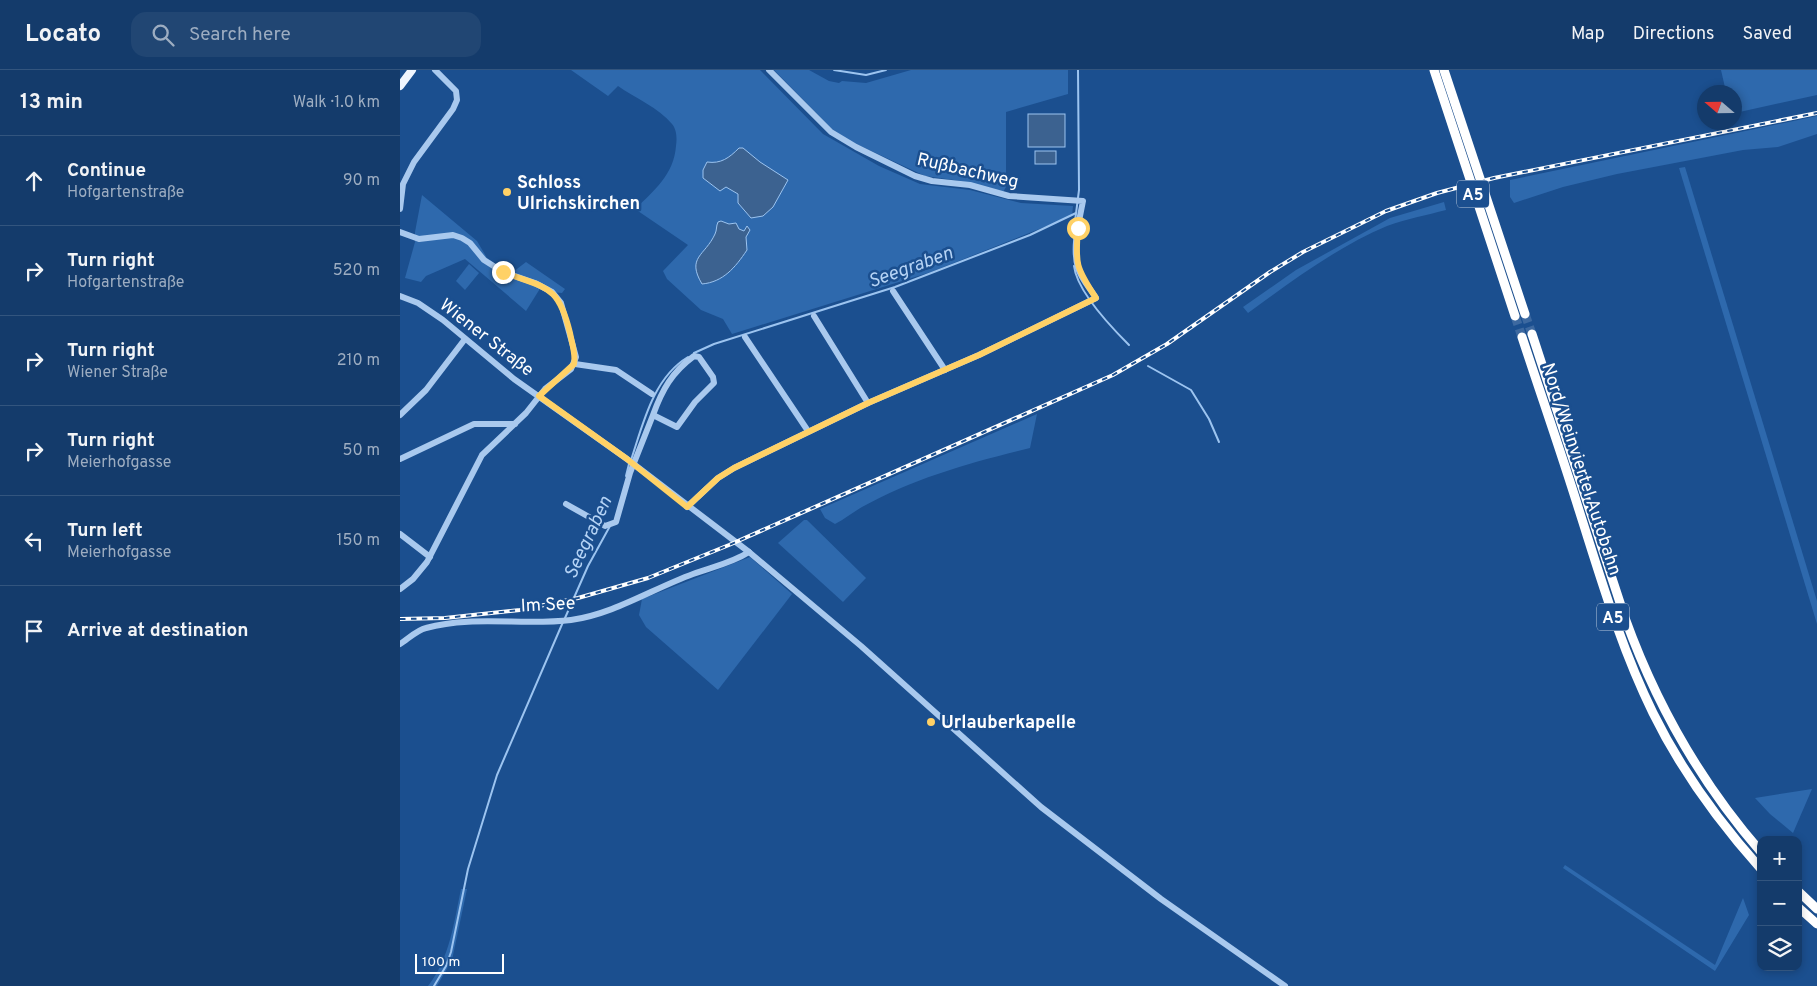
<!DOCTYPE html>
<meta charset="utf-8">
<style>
body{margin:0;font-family:Overpass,sans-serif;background:#214673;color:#f1f3f6}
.controls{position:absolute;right:15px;bottom:15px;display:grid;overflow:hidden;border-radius:10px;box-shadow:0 2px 8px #0003}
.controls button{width:45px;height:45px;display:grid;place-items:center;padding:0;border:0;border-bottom:1px solid #33557e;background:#143b6b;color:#f1f3f6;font:25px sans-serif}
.compass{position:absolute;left:1297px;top:15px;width:45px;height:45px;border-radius:50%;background:#143b6b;box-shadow:0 2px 8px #0003;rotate:290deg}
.scale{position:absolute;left:15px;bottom:12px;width:89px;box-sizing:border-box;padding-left:5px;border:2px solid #fff;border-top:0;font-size:14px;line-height:18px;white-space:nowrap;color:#fff;-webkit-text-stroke:4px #1b4f8f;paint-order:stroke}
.stop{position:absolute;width:15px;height:15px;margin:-11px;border:4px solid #ffd166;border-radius:50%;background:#fff}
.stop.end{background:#ffd166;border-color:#fff;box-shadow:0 1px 5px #0008}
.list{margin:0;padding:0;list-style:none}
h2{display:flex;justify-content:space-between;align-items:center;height:65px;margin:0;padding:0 20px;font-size:21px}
h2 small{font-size:16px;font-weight:400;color:#9dadc1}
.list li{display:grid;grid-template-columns:32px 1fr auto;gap:15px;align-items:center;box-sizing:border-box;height:90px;padding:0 20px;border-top:1px solid #33557e}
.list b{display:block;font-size:19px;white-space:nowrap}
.list p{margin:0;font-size:16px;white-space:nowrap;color:#9dadc1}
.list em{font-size:16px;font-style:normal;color:#9dadc1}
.icon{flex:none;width:28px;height:28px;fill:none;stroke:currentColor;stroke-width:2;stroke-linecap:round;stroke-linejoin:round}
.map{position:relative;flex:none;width:1417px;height:916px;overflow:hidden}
header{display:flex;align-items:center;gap:30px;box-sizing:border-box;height:70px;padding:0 25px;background:#143b6b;border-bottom:1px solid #33557e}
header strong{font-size:24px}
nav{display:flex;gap:28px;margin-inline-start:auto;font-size:18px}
.search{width:350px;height:45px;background:#214673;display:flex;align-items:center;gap:12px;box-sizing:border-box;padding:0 18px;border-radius:15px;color:#9dadc1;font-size:19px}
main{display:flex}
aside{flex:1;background:#143b6b}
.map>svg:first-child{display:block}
</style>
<header>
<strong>Locato</strong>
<div class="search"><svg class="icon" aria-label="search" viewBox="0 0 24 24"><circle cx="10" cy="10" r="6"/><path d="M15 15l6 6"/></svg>Search here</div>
<nav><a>Map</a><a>Directions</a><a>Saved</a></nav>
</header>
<main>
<aside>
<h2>13 min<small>Walk · 1.0 km</small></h2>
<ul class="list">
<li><svg class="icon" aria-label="ahead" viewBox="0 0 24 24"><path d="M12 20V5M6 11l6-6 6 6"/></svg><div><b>Continue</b><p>Hofgartenstraße</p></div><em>90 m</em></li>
<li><svg class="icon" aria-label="right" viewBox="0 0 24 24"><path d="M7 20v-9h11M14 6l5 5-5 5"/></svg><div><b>Turn right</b><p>Hofgartenstraße</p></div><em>520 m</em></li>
<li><svg class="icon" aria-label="right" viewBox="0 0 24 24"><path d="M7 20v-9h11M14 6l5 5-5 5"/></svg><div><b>Turn right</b><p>Wiener Straße</p></div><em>210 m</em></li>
<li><svg class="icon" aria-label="right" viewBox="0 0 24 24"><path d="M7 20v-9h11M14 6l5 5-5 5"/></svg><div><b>Turn right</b><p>Meierhofgasse</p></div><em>50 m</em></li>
<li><svg class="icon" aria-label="left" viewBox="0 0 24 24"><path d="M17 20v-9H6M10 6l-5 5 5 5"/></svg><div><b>Turn left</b><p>Meierhofgasse</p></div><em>150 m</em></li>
<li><svg class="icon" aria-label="arrive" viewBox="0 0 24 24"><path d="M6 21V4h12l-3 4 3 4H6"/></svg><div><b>Arrive at destination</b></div></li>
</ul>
</aside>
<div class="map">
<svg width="1417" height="916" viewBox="0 0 1417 916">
<rect width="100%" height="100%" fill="#1b4f8f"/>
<g fill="#2e69ad">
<path d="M171,0H360L423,64L479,96L520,114L570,120L621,133L673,136L672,146L531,202L332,264L323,249L301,240L267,209L263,201L288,175L235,139C254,121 274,104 276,76C277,69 277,60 272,54C259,38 235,28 218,16L208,26Z"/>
<path d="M374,0H409L429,11L439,13L442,11L466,13L511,0H668V24L606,42V117L603,122L561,111L525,106L450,71L432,59Z"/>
<path d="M1321,0H1417V25L1335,43L1334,22H1326Z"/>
<path d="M1417,46V64L1378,77L1343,80L1217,104L1163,117L1114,133L1110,127V110Z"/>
<path d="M1285,97L1417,531V554L1279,98Z"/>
<path d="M22,125L77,171L87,188L100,197L113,202L126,192L165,219L162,223L151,222L141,217L126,241L65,189L26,206L21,212L5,208L15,172V162Z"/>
<path d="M1044,132L1046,140C1027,145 1006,149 987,156C937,177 892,211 848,243L843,237L896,200L990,148Z"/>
<path d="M69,194L79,203L65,220L56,211Z"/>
<path d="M637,344L630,378C572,392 514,408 462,437C453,442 445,449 435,454L425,448L420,439Z"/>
<path d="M404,450H407L466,508L443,532L378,473Z"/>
<path d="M350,487L392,524L318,620L246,557L239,545L242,529Z"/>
<path d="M1412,719L1393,763L1370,744L1355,728Z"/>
<path d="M1165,795L1315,895L1343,828L1349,845L1315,901L1163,798Z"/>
<path d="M61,819H67L52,890L37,916H28C50,888 54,852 61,819Z"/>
</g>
<g fill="#3c6290" stroke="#9cc4f0">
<rect x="628" y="44" width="37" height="33"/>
<path d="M339,78H343L360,92L388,110L373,137L363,146L351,148L338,133V124L326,117L320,121L303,108V100L307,92C321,94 329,88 339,78Z"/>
<rect x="635" y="81" width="21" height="13"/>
<path d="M321,151L329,154L336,153L339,159L344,161L347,156L350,160L346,167L347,180C335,198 323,212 302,214C286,187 305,186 315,164C317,160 316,156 318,152Z"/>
</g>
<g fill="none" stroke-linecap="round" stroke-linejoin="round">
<g stroke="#9cc4f0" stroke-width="2">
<path d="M434,0L466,5L486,0"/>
<path d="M673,167L679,120L678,0"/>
<path d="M674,196C677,222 711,257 729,275"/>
<path d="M294,283L314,274L495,217L630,165L676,143"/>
<path d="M748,296L791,320L809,349L819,372"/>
<path d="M231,390C243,354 253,308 288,287"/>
<path d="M226,406L229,394"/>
<path d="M165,548L188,496L210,456"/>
<path d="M34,916L46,896L51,882L68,799L97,705L163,552"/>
</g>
<g stroke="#3d69a0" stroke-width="9" stroke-dasharray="9 4.5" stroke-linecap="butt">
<path d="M1125,244L1132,264"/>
<path d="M1115,246L1122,267"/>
</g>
<g stroke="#a9c9ee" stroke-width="6">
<path d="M0,139L3,114L14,92L53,39L57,30L56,21L35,0"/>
<path d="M0,162L19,169L53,165L62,168L70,173L84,190L103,202L135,213L152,222L161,233L176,287L171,299L145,319L126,343L82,385L27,492L13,509L0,519"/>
<path d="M493,221L545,300"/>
<path d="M0,226L18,233L43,250L114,309L227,389L349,482L461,576L641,737L761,829L885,916"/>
<path d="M414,246L468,333"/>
<path d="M345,267L408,361"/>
<path d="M175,294L216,300L252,324"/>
<path d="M0,345L26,320L65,269"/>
<path d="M0,389L74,354H115"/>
<path d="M166,434L205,456L216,452L230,403L253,345L277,357L295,332L314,313L313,307L299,287L294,286C272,302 262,320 253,345"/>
<path d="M287,437L318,408L334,398L468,333L579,285L696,228C690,218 681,209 678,198C672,177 679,152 683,131L609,126L570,115L532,111L515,106L456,77L431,62L369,0"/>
<path d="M0,464L30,487"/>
<path d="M0,574C8,569 17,560 26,558C73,545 124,556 171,550C214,544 252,519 293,504C312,497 332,493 349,482"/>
</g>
<path stroke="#f0f6ff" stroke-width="8" d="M0,16L12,0"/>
<g stroke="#fff" stroke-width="9">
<path d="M1034,0L1115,246"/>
<path d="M1044,0L1125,244"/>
<path d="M1132,264L1225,548C1256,634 1301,713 1361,782"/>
<path d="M1122,267C1141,325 1161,382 1179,440C1201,509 1221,578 1253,643C1281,700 1319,752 1361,799"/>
<path d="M1398,821L1417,839"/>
<path d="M1398,837L1417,854"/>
</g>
<defs>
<path id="rail" d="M0,549L45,548L120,540L178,528L248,508L329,475L713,305L767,274L870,202L903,182L986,141L1037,123L1094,108L1417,43"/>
</defs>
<use href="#rail" stroke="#fff" stroke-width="4"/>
<use href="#rail" stroke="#1b4f8f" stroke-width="2" stroke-dasharray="5.5" stroke-linecap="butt"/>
</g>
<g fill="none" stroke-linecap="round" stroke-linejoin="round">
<path stroke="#ffd166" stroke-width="6" d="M103,202C146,219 158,213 170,263C172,274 176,284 174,294L139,326L227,389L287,437L318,408L334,398L468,333L579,285L694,229L696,228C676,198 675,194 678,158"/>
</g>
<g fill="#ffd166" stroke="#1b4f8f" stroke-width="2">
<circle cx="107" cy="122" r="5"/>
<circle cx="531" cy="652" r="5"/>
</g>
<g text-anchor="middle" stroke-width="5" stroke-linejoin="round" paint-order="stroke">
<g fill="#1b4f8f" stroke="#bbcadd" stroke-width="1">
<rect x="1057" y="110.5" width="32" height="27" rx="4"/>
<rect x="1197" y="533.5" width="32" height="27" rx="4"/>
</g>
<g font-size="16" font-weight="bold" fill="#fff">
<text x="1073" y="130">A5</text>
<text x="1213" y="553">A5</text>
</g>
<g font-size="18" fill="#fff" stroke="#1b4f8f">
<text transform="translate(568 100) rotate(13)" y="6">Rußbachweg</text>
<text transform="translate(87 267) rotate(38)" y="6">Wiener Straße</text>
<text transform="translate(1182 399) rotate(72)" y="6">Nord/Weinviertel Autobahn</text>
<text transform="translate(148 534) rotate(-3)" y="6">Im See</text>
</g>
<g font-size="18" font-weight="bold" fill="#fff" stroke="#1b4f8f" text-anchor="start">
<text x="117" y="118">Schloss<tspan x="117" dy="21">Ulrichskirchen</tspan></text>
<text x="541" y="658">Urlauberkapelle</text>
</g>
<g font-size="19" font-style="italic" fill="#b5d3f5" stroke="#1b4f8f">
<text transform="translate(510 196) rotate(-20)" y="7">Seegraben</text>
<text transform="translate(187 467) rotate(-65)" y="7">Seegraben</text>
</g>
</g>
</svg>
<div class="controls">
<button>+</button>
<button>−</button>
<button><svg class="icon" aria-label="layers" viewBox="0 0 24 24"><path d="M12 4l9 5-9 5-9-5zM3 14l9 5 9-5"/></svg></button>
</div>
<svg class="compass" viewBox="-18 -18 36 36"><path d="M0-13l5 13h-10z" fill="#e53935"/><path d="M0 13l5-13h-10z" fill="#9dadc1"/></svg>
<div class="scale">100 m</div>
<div class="stop" style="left:678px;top:158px"></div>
<div class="stop end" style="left:103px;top:202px"></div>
</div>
</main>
